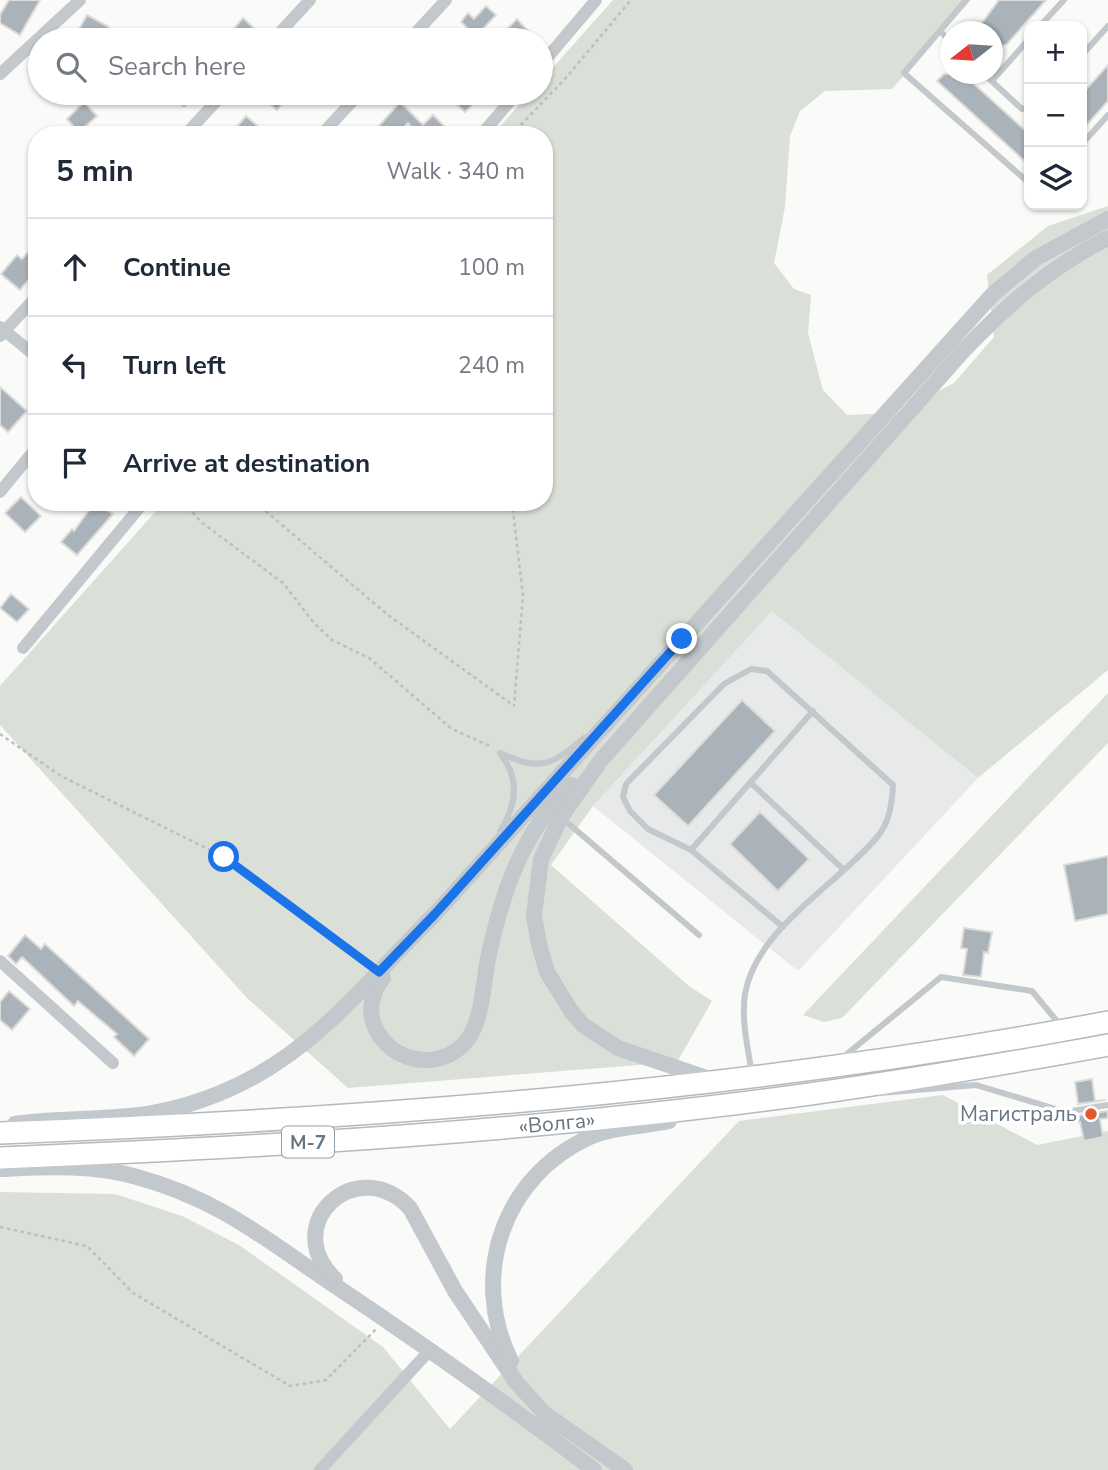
<!DOCTYPE html>
<meta charset="utf-8">
<style>
body{margin:0;font-family:"Nunito Sans",sans-serif;background:#f6f6f7;color:#1f2937}
.controls{position:absolute;right:21px;top:21px;display:grid;overflow:hidden;border-radius:14px;box-shadow:0 2px 5px #0004}
.controls button{width:63px;height:63px;display:grid;place-items:center;padding:0;border:0;border-bottom:2px solid #e0e1e3;background:#fff;color:#1f2937;font:35px sans-serif}
.compass{position:absolute;left:940px;top:21px;width:63px;height:63px;border-radius:50%;background:#fff;box-shadow:0 2px 5px #0004;rotate:253deg}
.stop{position:absolute;width:21px;height:21px;margin:-16px;border:5px solid #1a73e8;border-radius:50%;background:#fff}
.stop.end{background:#1a73e8;border-color:#fff;box-shadow:0 2px 7px #0008}
.list{margin:0;padding:0;list-style:none}
h2{display:flex;justify-content:space-between;align-items:center;height:91px;margin:0;padding:0 28px;font-size:30px}
h2 small{font-size:23px;font-weight:400;color:#747a83}
.list li{display:grid;grid-template-columns:46px 1fr auto;gap:21px;align-items:center;box-sizing:border-box;height:98px;padding:0 28px;border-top:2px solid #e0e1e3}
.list b{display:block;font-size:26px;white-space:nowrap}
.list em{font-size:23px;font-style:normal;color:#747a83}
.icon{flex:none;width:38px;height:38px;fill:none;stroke:currentColor;stroke-width:2;stroke-linecap:round;stroke-linejoin:round}
.map{position:relative;flex:none;width:1108px;height:1470px;overflow:hidden}
.search{position:absolute;background:#fff;box-shadow:0 2px 5px #0004;left:28px;top:28px;width:525px;height:77px;display:flex;align-items:center;gap:18px;box-sizing:border-box;padding:0 24px;border-radius:38px;color:#747a83;font-size:26px}
.panel{position:absolute;background:#fff;box-shadow:0 2px 5px #0004;left:28px;top:126px;width:525px;height:385px;border-radius:28px}
.map>svg:first-child{display:block}
</style>
<div class="map">
<svg width="1108" height="1470" viewBox="0 0 1108 1470">
<rect width="100%" height="100%" fill="#fafaf8"/>
<path fill="#e8e9e9" d="M772,610L978,778L798,971L593,806Z"/>
<g fill="#dadfd7">
<path d="M613,0H971L892,89L825,91L800,111L790,136L785,207L774,263L794,289L811,295L808,333L823,390L847,415L896,413L954,383L994,337L987,275L1048,226L1108,206V670L978,778L772,611L593,806L551,865L689,986L712,1001L677,1062L348,1088L248,999L0,725V686L164,502H544V135H492L530,93H541V81Z"/>
<path d="M1108,693V743L842,1018L824,1022L803,1015Z"/>
<path d="M943,1095L1037,1145L1108,1131V1470H0V1192L115,1194L182,1216L239,1245L383,1347L450,1429L739,1121Z"/>
</g>
<g fill="#aab3b9" stroke="#dcdcda" stroke-width="2">
<path d="M9,0H40L20,35L0,23V15Z"/>
<path d="M999,0H1046L1007,44L1001,46L992,39V32H984L979,27Z"/>
<path d="M486,6L496,15L476,36L461,22L468,13L474,19Z"/>
<path d="M87,15L109,27L102,40H94L78,31Z"/>
<path d="M243,18L257,31L249,40H224Z"/>
<path d="M517,19L530,33L523,40H512L504,32Z"/>
<path d="M1108,65V101L1082,130V94Z"/>
<path d="M944,74H963L1029,134V165L937,81Z"/>
<path d="M168,93H196L184,107Z"/>
<path d="M257,93H291L277,110Z"/>
<path d="M445,93H484L465,112Z"/>
<path d="M84,102L97,116L79,132L67,119Z"/>
<path d="M400,102L423,125L433,115L453,135H413L416,132L408,123L396,135H371Z"/>
<path d="M246,116L268,135H230Z"/>
<path d="M37,242V270L20,290L1,274L17,255L22,259Z"/>
<path d="M0,387L27,411L8,432L0,425Z"/>
<path d="M21,497L41,516L25,532L5,513Z"/>
<path d="M95,502L113,514L77,555L61,542L72,529L74,531Z"/>
<path d="M11,594L29,609L17,622L0,608Z"/>
<path d="M742,700L775,731L688,826L654,795Z"/>
<path d="M760,812L809,859L778,891L730,844Z"/>
<path d="M1108,856V914L1075,921L1064,865Z"/>
<path d="M964,928L992,932L988,953L984,952L981,977L963,975L967,949L961,948Z"/>
<path d="M25,935L41,949L45,944L149,1039L134,1056L114,1037L117,1034L78,1001L74,1006L22,957L16,964L8,956Z"/>
<path d="M9,991L30,1009L12,1030L0,1020V1002Z"/>
<path d="M1092,1079L1095,1101L1106,1100L1078,1104L1075,1082Z"/>
<path d="M1107,1111L1108,1118L1100,1119L1103,1137L1084,1141L1080,1122L1071,1124L1069,1117Z"/>
</g>
<g fill="none" stroke-linecap="round" stroke-linejoin="round">
<defs>
<g id="trunk">
<path d="M0,1133C371,1119 743,1091 1108,1022"/>
<path id="s1" d="M0,1158C270,1147 542,1131 810,1094C910,1080 1009,1063 1108,1045"/>
</g>
</defs>
<use href="#trunk" stroke="#b4b9bd" stroke-width="24"/>
<g stroke="#bbbfc2" stroke-width="2.5" stroke-dasharray="3.5 3.5" stroke-linecap="butt">
<path d="M511,135L565,79L631,0"/>
<path d="M183,502L201,522L283,583L314,623L332,640L369,658L452,729L492,747"/>
<path d="M255,502L388,615L514,706"/>
<path d="M512,502L523,596L514,706"/>
<path d="M0,734L61,776L224,857L368,964"/>
<path d="M0,1227L87,1246L133,1293L290,1386L326,1380L376,1329"/>
</g>
<g stroke="#c3c8cc" stroke-width="6">
<path d="M966,0L904,73L1029,183"/>
<path d="M1040,26L1064,0"/>
<path d="M940,31L950,41"/>
<path d="M1082,55L1108,26"/>
<path d="M984,74L1022,109L1029,108"/>
<path d="M992,81L1029,39"/>
<path d="M1082,144L1108,115"/>
<path d="M500,753C540,772 552,765 584,738"/>
<path d="M751,783L843,869"/>
<path d="M562,818L699,935"/>
<path d="M500,831C516,806 521,780 501,755"/>
<path d="M691,850L813,711"/>
<path d="M842,1058L941,977L1032,991L1061,1026"/>
<path d="M752,1074C748,1048 741,1020 745,994C756,928 840,883 878,836C890,821 892,803 893,785L767,671L751,669L724,684L626,784L623,797L630,811L648,829L691,850L783,927"/>
<path d="M880,1093L976,1085L1066,1112L1108,1105"/>
</g>
<g stroke="#c3c8cc" stroke-width="12">
<path d="M273,40L310,0"/>
<path d="M409,40L446,0"/>
<path d="M541,65L596,0"/>
<path d="M0,74L80,0"/>
<path d="M185,135L224,93"/>
<path d="M321,135L360,93"/>
<path d="M481,135L517,93"/>
<path d="M0,327L37,357"/>
<path d="M0,336L37,296"/>
<path d="M0,492L37,447"/>
<path d="M23,648L144,502"/>
<path d="M0,961L113,1063"/>
<path d="M320,1470L430,1350"/>
</g>
<g stroke="#c3c8cc" stroke-width="16">
<path d="M383,978C369,995 367,1018 380,1036C401,1067 449,1069 470,1036C482,1016 483,987 487,964C500,899 521,831 572,785"/>
<path d="M707,1078L618,1048L583,1025L571,1011L547,972L539,944L534,916L541,859L561,817L601,760L963,351C1007,305 1050,267 1108,238"/>
<path d="M15,1124C61,1117 108,1121 153,1113C288,1087 345,1004 435,914L993,294L1036,258L1108,219"/>
<path d="M0,1169C46,1167 92,1164 137,1177C220,1200 262,1237 331,1283C420,1342 508,1405 594,1470"/>
<path d="M335,1279C278,1224 357,1152 410,1208L455,1291L516,1382L544,1413L625,1470"/>
<path d="M511,1361C469,1276 503,1176 590,1137C615,1126 643,1127 669,1121"/>
</g>
<use href="#trunk" stroke="#fff" stroke-width="21"/>
</g>
<g fill="none" stroke-linecap="round" stroke-linejoin="round">
<path stroke="#1a73e8" stroke-width="9" d="M224,857L379,972L435,914L682,639"/>
</g>
<circle fill="#e4572e" stroke="#fff" stroke-width="2.5" cx="1091" cy="1114" r="7"/>
<g text-anchor="middle" stroke-width="7" stroke-linejoin="round" paint-order="stroke">
<rect fill="#fff" stroke="#939fa8" stroke-width="2" x="282" y="1126.5" width="52" height="31" rx="5"/>
<g font-size="19" font-weight="bold" fill="#657683">
<text x="308" y="1149">М-7</text>
</g>
<g font-size="21" fill="#657683" stroke="#fff" text-anchor="end">
<text x="1077" y="1121">Магистраль</text>
</g>
<g font-size="21" fill="#657683" stroke="#fff">
<text dy="7" stroke="none"><textPath href="#s1" startOffset="558">«Волга»</textPath></text>
</g>
</g>
</svg>
<div class="controls">
<button>+</button>
<button>−</button>
<button><svg class="icon" aria-label="layers" viewBox="0 0 24 24"><path d="M12 4l9 5-9 5-9-5zM3 14l9 5 9-5"/></svg></button>
</div>
<svg class="compass" viewBox="-18 -18 36 36"><path d="M0-13l5 13h-10z" fill="#e53935"/><path d="M0 13l5-13h-10z" fill="#747a83"/></svg>
<div class="stop" style="left:224px;top:857px"></div>
<div class="stop end" style="left:682px;top:639px"></div>
<div class="search"><svg class="icon" aria-label="search" viewBox="0 0 24 24"><circle cx="10" cy="10" r="6"/><path d="M15 15l6 6"/></svg>Search here</div>
<section class="panel">
<h2>5 min<small>Walk · 340 m</small></h2>
<ul class="list">
<li><svg class="icon" aria-label="ahead" viewBox="0 0 24 24"><path d="M12 20V5M6 11l6-6 6 6"/></svg><div><b>Continue</b></div><em>100 m</em></li>
<li><svg class="icon" aria-label="left" viewBox="0 0 24 24"><path d="M17 20v-9H6M10 6l-5 5 5 5"/></svg><div><b>Turn left</b></div><em>240 m</em></li>
<li><svg class="icon" aria-label="arrive" viewBox="0 0 24 24"><path d="M6 21V4h12l-3 4 3 4H6"/></svg><div><b>Arrive at destination</b></div></li>
</ul>
</section>
</div>
